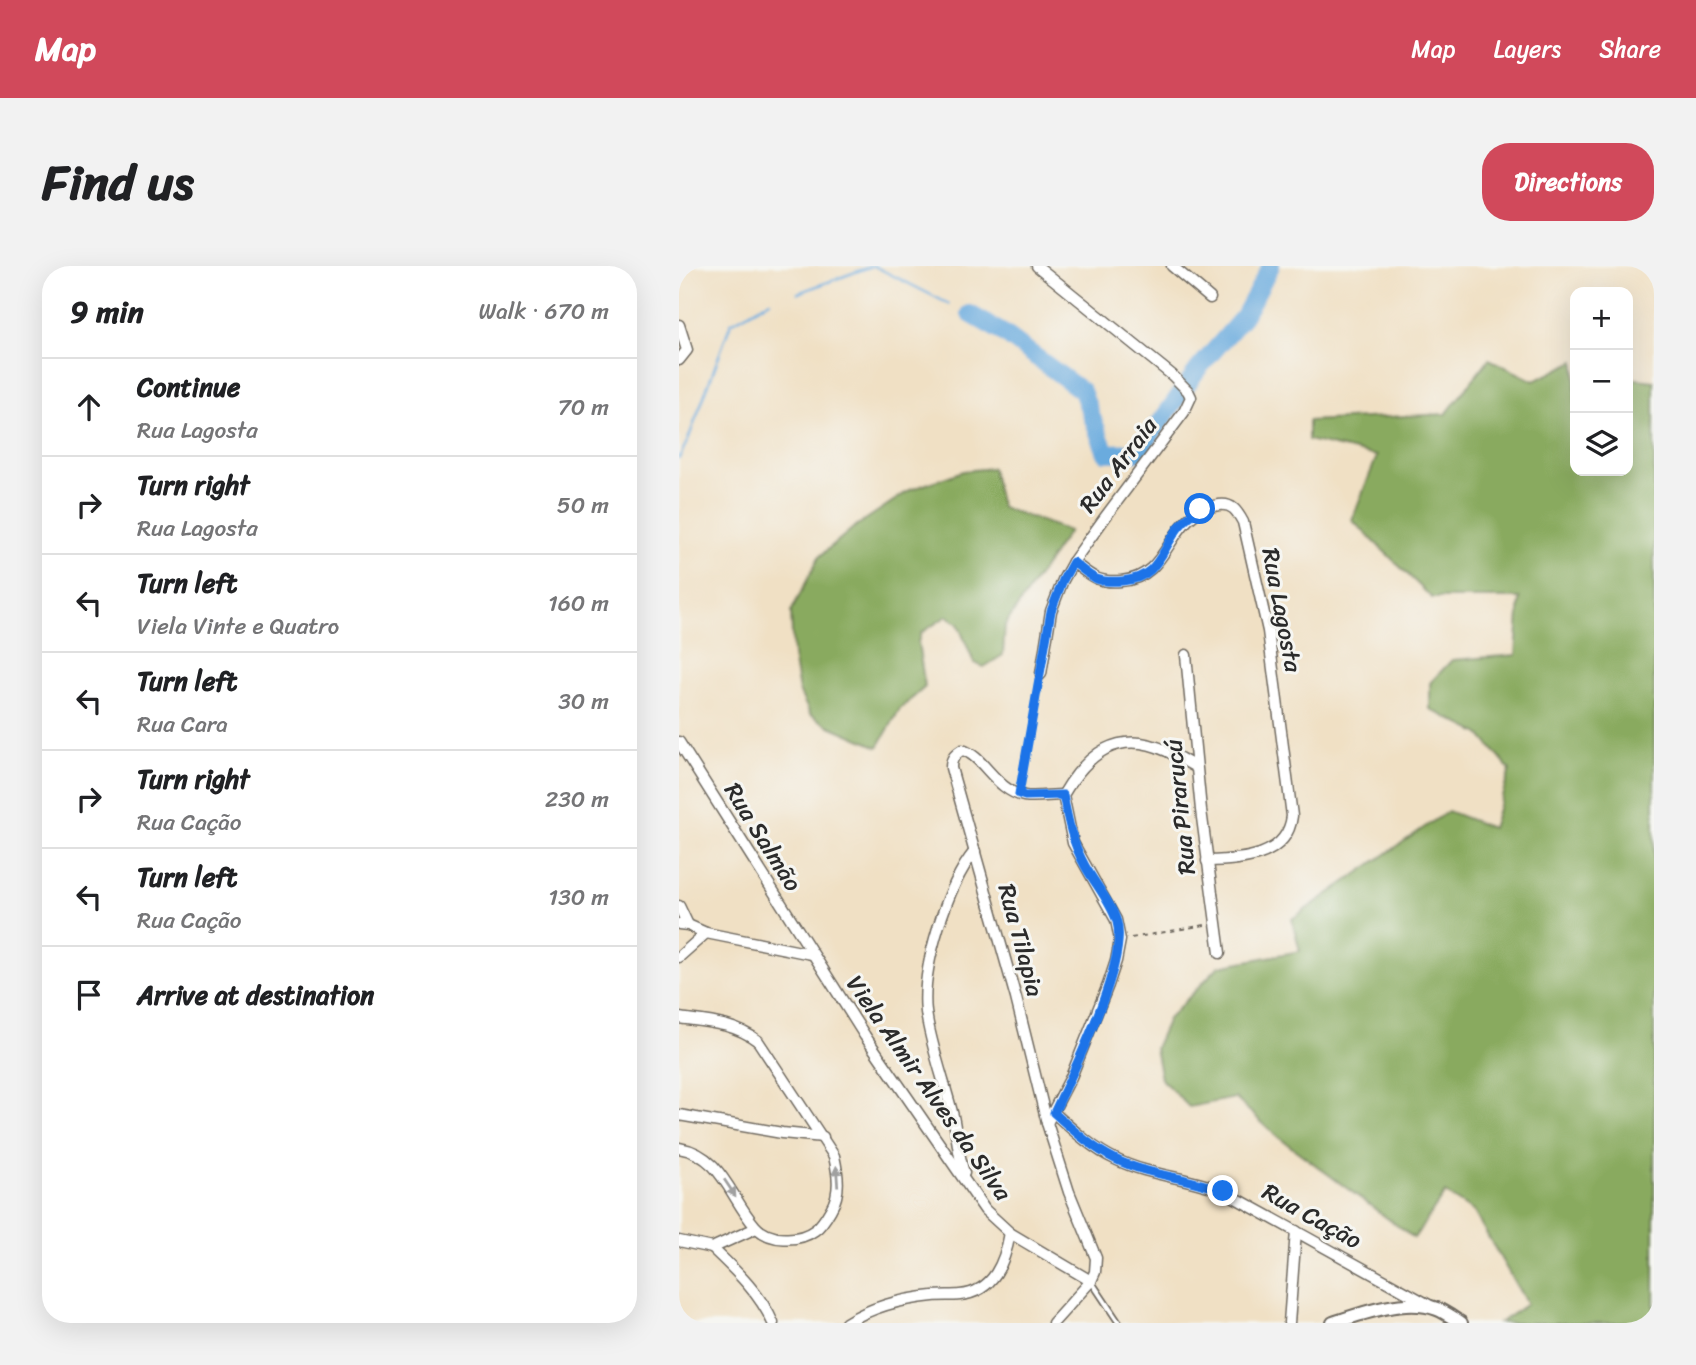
<!DOCTYPE html>
<meta charset="utf-8">
<style>
body{margin:0;font-family:Sriracha,sans-serif;background:#f2f2f2;color:#202124}
.controls{position:absolute;right:21px;top:21px;display:grid;overflow:hidden;border-radius:14px;box-shadow:0 7px 28px #0002}
.controls button{width:63px;height:63px;display:grid;place-items:center;padding:0;border:0;border-bottom:2px solid #e0e0e0;background:#fff;color:#202124;font:35px sans-serif}
.stop{position:absolute;width:21px;height:21px;margin:-16px;border:5px solid #1a73e8;border-radius:50%;background:#fff}
.stop.end{background:#1a73e8;border-color:#fff;box-shadow:0 2px 7px #0008}
.list{margin:0;padding:0;list-style:none}
h2{display:flex;justify-content:space-between;align-items:center;height:91px;margin:0;padding:0 28px;font-size:30px}
h2 small{font-size:23px;font-weight:400;color:#757577}
.list li{display:grid;grid-template-columns:46px 1fr auto;gap:21px;align-items:center;box-sizing:border-box;height:98px;padding:0 28px;border-top:2px solid #e0e0e0}
.list b{display:block;font-size:26px;white-space:nowrap}
.list p{margin:0;font-size:23px;white-space:nowrap;color:#757577}
.list em{font-size:23px;font-style:normal;color:#757577}
.icon{flex:none;width:38px;height:38px;fill:none;stroke:currentColor;stroke-width:2;stroke-linecap:round;stroke-linejoin:round}
.map{position:relative;flex:none;width:975px;height:1057px;overflow:hidden;border-radius:28px}
header{display:flex;align-items:center;gap:42px;box-sizing:border-box;height:98px;padding:0 35px;background:#d1495b;color:#fff}
header strong{font-size:33px}
nav{display:flex;gap:38px;margin-inline-start:auto;font-size:24px}
.intro{display:flex;align-items:center;justify-content:space-between;box-sizing:border-box;height:168px;padding:0 42px}
h1{margin:0;font-size:49px}
.button{padding:18px 32px;border-radius:28px;background:#d1495b;color:#fff;font-size:24px;font-weight:700}
main{display:flex;gap:42px;padding:0 42px}
aside{flex:1;background:#fff;border-radius:28px;box-shadow:0 7px 28px #0002}
.map>svg:first-child{display:block}
</style>
<header>
<strong>Map</strong>
<nav><a>Map</a><a>Layers</a><a>Share</a></nav>
</header>
<div class="intro"><h1>Find us</h1><a class="button">Directions</a></div>
<main>
<aside>
<h2>9 min<small>Walk · 670 m</small></h2>
<ul class="list">
<li><svg class="icon" aria-label="ahead" viewBox="0 0 24 24"><path d="M12 20V5M6 11l6-6 6 6"/></svg><div><b>Continue</b><p>Rua Lagosta</p></div><em>70 m</em></li>
<li><svg class="icon" aria-label="right" viewBox="0 0 24 24"><path d="M7 20v-9h11M14 6l5 5-5 5"/></svg><div><b>Turn right</b><p>Rua Lagosta</p></div><em>50 m</em></li>
<li><svg class="icon" aria-label="left" viewBox="0 0 24 24"><path d="M17 20v-9H6M10 6l-5 5 5 5"/></svg><div><b>Turn left</b><p>Viela Vinte e Quatro</p></div><em>160 m</em></li>
<li><svg class="icon" aria-label="left" viewBox="0 0 24 24"><path d="M17 20v-9H6M10 6l-5 5 5 5"/></svg><div><b>Turn left</b><p>Rua Cara</p></div><em>30 m</em></li>
<li><svg class="icon" aria-label="right" viewBox="0 0 24 24"><path d="M7 20v-9h11M14 6l5 5-5 5"/></svg><div><b>Turn right</b><p>Rua Cação</p></div><em>230 m</em></li>
<li><svg class="icon" aria-label="left" viewBox="0 0 24 24"><path d="M17 20v-9H6M10 6l-5 5 5 5"/></svg><div><b>Turn left</b><p>Rua Cação</p></div><em>130 m</em></li>
<li><svg class="icon" aria-label="arrive" viewBox="0 0 24 24"><path d="M6 21V4h12l-3 4 3 4H6"/></svg><div><b>Arrive at destination</b></div></li>
</ul>
</aside>
<div class="map">
<svg width="975" height="1057" viewBox="0 0 975 1057">
<rect width="100%" height="100%" fill="#f6f6f2"/>
<filter id="ink" filterUnits="userSpaceOnUse"><feTurbulence type="fractalNoise" baseFrequency=".0143" numOctaves="2"/><feDisplacementMap in="SourceGraphic" scale="14" xChannelSelector="R" yChannelSelector="G"/><feConvolveMatrix kernelMatrix="1 2 1 2 8 2 1 2 1" color-interpolation-filters="sRGB"/></filter>
<filter id="wash" filterUnits="userSpaceOnUse"><feTurbulence type="fractalNoise" baseFrequency=".00686" numOctaves="4" result="noise"/><feDisplacementMap in="SourceGraphic" scale="28" xChannelSelector="R" yChannelSelector="G"/><feGaussianBlur stdDeviation="1.57" result="paint"/><feColorMatrix in="noise" values="0 0 0 0 0 0 0 0 0 0 0 0 0 0 0 0 0 1.4 0 .05"/><feComposite in="paint" operator="in"/></filter>
<g filter="url(#wash)">
<rect width="100%" height="100%" fill="#f0e0c4"/>
<g fill="#89aa5e" stroke="#5a6a44" stroke-width="2">
<path d="M810,93L855,115L896,95V205H949V112L975,115V1057H820L848,1038L795,946L766,927L735,972L599,871L556,832L510,841L482,813L476,782L489,753L540,700L621,685L613,653L769,545L813,562L831,504L801,468L751,443V417L773,394L837,389L841,332H753L673,254L698,190L629,174V155L767,148Z"/>
<path d="M313,202L322,241L390,265L326,359L324,389L305,401L295,397L279,358L268,350L242,367L239,376L246,421L221,443L199,481L151,460L131,448L120,425L114,390L112,346L140,291L174,262L231,224L284,205Z"/>
</g>
<g fill="none" stroke-linecap="round" stroke-linejoin="round">
<g stroke="#6babde" stroke-width="2.5">
<path d="M195,0L270,38"/>
<path d="M119,27L193,0"/>
<path d="M0,192L9,174L52,57L91,35"/>
</g>
<path stroke="#6babde" stroke-width="18" d="M291,48L326,68L403,125L427,187L460,186L519,103L565,50L592,0"/>
</g>
</g>
<g filter="url(#ink)">
<g fill="none" stroke-linecap="round" stroke-linejoin="round">
<defs>
<path id="service" d="M412,1015L440,1057"/>
<g id="minor">
<path d="M358,0L493,109L509,125L512,131L505,146L427,250L394,296L384,314L372,345L362,408"/>
<path d="M493,0L531,32"/>
<path d="M0,59L8,84L0,94"/>
<path d="M394,296C412,310 418,317 442,315C495,311 486,246 540,239C553,237 558,245 564,256L589,365L613,550C608,592 562,594 528,595"/>
<path d="M507,389L522,544L541,687"/>
<path d="M0,476L186,770L306,944L331,967L412,1015"/>
<path d="M0,640L9,659"/>
<path d="M0,658L9,659L27,667L132,688"/>
<path d="M0,691L27,667"/>
<path d="M0,752C29,756 55,757 79,775L155,890C159,908 162,926 152,943C148,950 143,959 136,964C120,976 90,976 76,960C51,932 43,889 0,882"/>
<path d="M375,847C394,864 413,882 436,893C470,910 509,911 544,925L750,1039"/>
<path d="M0,849L103,867L144,871"/>
<path d="M368,857L392,811L429,719L437,695L441,674L437,654L394,577L384,529C408,488 439,462 488,485C498,490 507,496 517,501"/>
<path d="M285,907C279,888 278,869 274,850C266,818 251,777 247,746C242,702 268,619 296,585"/>
<path d="M0,975L33,982"/>
<path d="M33,982C56,1004 81,1027 94,1057"/>
<path d="M33,982L77,962"/>
<path d="M167,1057C194,1040 222,1033 254,1030C263,1029 273,1030 281,1029C315,1026 326,995 331,967"/>
<path d="M374,1057L412,1015L416,1006L417,992L390,926L368,857L337,732L272,502C272,493 275,489 283,484C304,489 317,525 345,530C357,532 371,529 384,529"/>
<path d="M610,1057L617,965"/>
</g>
<path id="tertiary" d="M654,1057C683,1047 728,1031 758,1043C766,1046 774,1052 782,1057"/>
</defs>
<use href="#service" stroke="#706a61" stroke-width="8"/>
<use href="#minor" stroke="#706a61" stroke-width="13"/>
<use href="#tertiary" stroke="#706a61" stroke-width="16"/>
<g stroke="#706a61" stroke-width="2" stroke-dasharray="5 5" stroke-linecap="butt">
<path d="M342,517L360,419"/>
<path d="M452,672L526,659"/>
</g>
<use href="#service" stroke="#fff" stroke-width="4.5"/>
<use href="#minor" stroke="#fff" stroke-width="10"/>
<use href="#tertiary" stroke="#fff" stroke-width="12"/>
</g>
<defs><path id="oneway-solid" d="M-6-.8H1V-3.2L6.5 0L1 3.2V.8H-6Z" transform="scale(1.75)"/></defs>
<g fill="#a0a0a0">
<use href="#oneway-solid" transform="translate(158 910) rotate(-94)"/>
<use href="#oneway-solid" transform="translate(51 922) rotate(56)"/>
</g>
</g>
<g fill="none" stroke-linecap="round" stroke-linejoin="round" filter="url(#ink)">
<path stroke="#1a73e8" stroke-width="9" d="M521,243C513,248 506,254 500,261C481,286 480,312 443,315C416,317 414,312 394,296L384,314L372,345L340,528L346,530L384,529C389,555 394,578 406,600C416,618 432,636 438,656C449,697 394,806 375,847C394,864 413,882 436,893C470,910 509,911 544,925"/>
</g>
<g text-anchor="middle" stroke-width="6" stroke-linejoin="round" paint-order="stroke">
<g font-size="24" fill="#2b2b2b" stroke="#f6f6f2">
<text transform="translate(439 199) rotate(-53)" y="8">Rua Arraia</text>
<text transform="translate(603 344) rotate(79)" y="8">Rua Lagosta</text>
<text transform="translate(501 541) rotate(-96)" y="8">Rua Pirarucú</text>
<text transform="translate(84 571) rotate(58)" y="8">Rua Salmão</text>
<text transform="translate(342 674) rotate(75)" y="8">Rua Tilapia</text>
<text transform="translate(250 822) rotate(55)" y="8">Viela Almir Alves da Silva</text>
<text transform="translate(633 950) rotate(29)" y="8">Rua Cação</text>
</g>
</g>
</svg>
<div class="controls">
<button>+</button>
<button>−</button>
<button><svg class="icon" aria-label="layers" viewBox="0 0 24 24"><path d="M12 4l9 5-9 5-9-5zM3 14l9 5 9-5"/></svg></button>
</div>
<div class="stop" style="left:521px;top:243px"></div>
<div class="stop end" style="left:544px;top:925px"></div>
</div>
</main>
